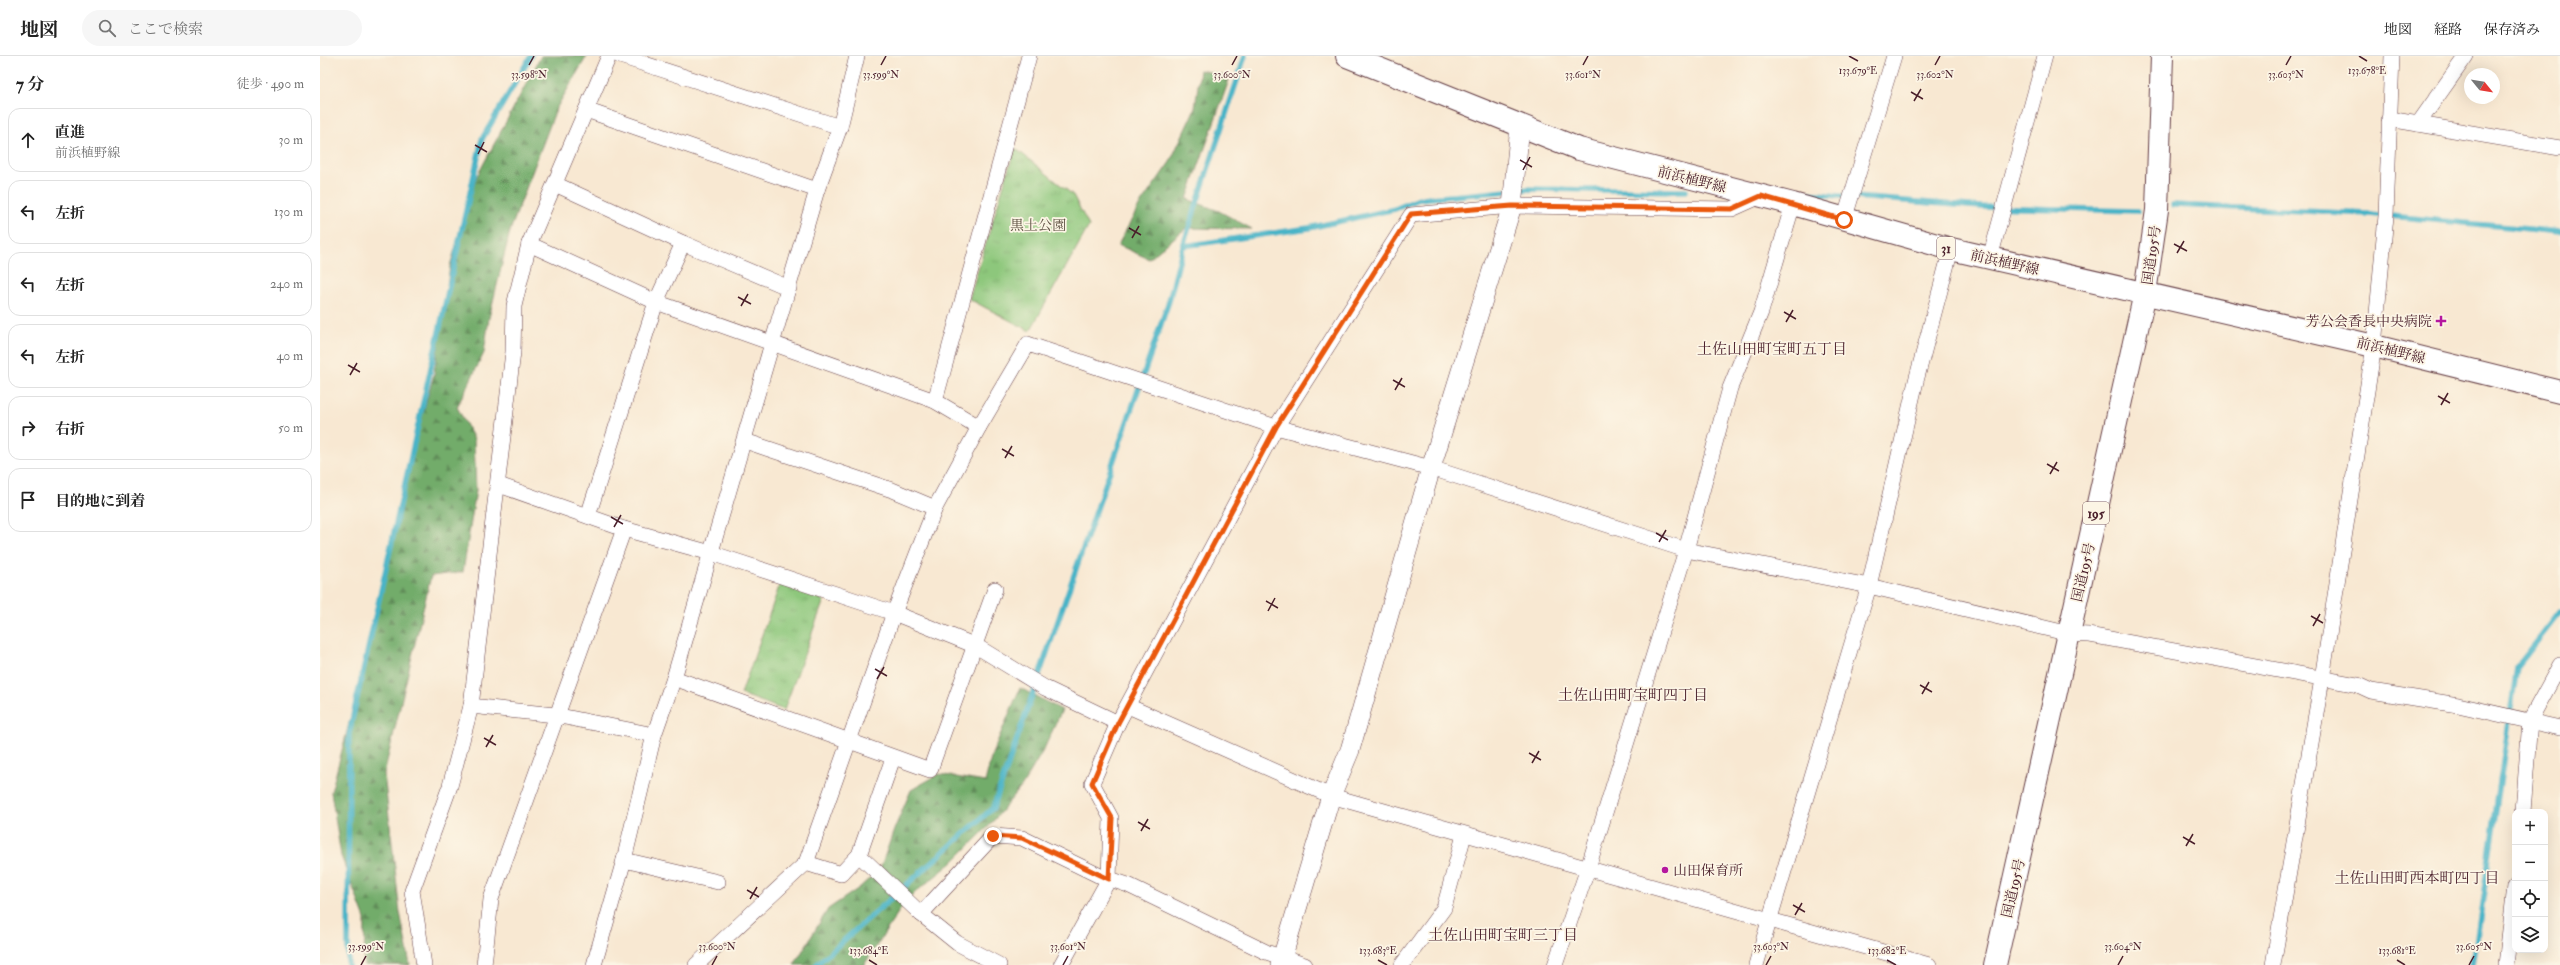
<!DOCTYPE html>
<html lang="ja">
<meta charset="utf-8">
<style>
body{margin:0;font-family:"IM FELL Double Pica","Noto Serif JP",serif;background:#f6f6f6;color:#222}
.controls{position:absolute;right:12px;bottom:12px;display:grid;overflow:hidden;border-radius:8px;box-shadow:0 4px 16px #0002}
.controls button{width:36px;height:36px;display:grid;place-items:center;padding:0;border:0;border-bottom:1px solid #e0e0e0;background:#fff;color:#222;font:20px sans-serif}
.compass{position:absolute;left:2144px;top:12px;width:36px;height:36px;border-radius:50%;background:#fff;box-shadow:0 4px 16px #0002;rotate:120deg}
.stop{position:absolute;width:12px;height:12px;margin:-9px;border:3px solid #ea580c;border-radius:50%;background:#fff}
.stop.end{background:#ea580c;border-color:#fff;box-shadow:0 1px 4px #0008}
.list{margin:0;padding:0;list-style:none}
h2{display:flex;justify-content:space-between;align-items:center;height:52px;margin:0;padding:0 16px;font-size:17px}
h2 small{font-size:13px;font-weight:400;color:#767676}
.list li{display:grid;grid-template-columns:26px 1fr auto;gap:12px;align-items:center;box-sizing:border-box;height:64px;margin:0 8px 8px;padding:0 8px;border:1px solid #e0e0e0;border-radius:12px}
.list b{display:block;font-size:15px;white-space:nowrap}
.list p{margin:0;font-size:13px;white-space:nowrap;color:#767676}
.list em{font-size:13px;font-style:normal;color:#767676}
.icon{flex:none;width:22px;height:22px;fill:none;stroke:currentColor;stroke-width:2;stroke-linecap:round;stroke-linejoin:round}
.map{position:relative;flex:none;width:2240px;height:909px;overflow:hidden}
header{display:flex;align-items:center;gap:24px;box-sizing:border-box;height:56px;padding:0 20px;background:#fff;border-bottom:1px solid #e0e0e0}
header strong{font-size:19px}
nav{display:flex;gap:22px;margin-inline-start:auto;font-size:14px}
.search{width:280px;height:36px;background:#f6f6f6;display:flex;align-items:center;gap:10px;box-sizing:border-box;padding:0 14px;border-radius:22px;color:#767676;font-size:15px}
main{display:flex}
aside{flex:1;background:#fff}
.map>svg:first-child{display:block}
</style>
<header>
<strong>地図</strong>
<div class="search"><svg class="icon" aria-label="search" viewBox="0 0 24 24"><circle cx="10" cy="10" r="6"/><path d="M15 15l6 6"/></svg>ここで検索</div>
<nav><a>地図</a><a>経路</a><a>保存済み</a></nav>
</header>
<main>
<aside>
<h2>7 分<small>徒歩 · 490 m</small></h2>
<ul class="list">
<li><svg class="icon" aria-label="ahead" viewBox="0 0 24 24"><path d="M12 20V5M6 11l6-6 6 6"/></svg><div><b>直進</b><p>前浜植野線</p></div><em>30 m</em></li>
<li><svg class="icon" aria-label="left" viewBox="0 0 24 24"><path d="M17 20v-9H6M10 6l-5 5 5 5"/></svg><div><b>左折</b></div><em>130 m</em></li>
<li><svg class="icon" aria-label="left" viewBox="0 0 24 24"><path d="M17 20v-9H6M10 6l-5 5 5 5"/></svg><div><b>左折</b></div><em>240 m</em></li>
<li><svg class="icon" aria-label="left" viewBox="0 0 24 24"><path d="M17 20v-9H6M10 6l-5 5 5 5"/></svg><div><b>左折</b></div><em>40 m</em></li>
<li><svg class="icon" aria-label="right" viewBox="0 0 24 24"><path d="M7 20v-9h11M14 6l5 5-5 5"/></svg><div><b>右折</b></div><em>50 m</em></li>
<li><svg class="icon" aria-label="arrive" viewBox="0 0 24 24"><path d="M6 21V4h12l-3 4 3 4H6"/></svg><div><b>目的地に到着</b></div></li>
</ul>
</aside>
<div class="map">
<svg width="2240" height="909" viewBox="0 0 2240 909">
<defs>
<pattern id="grass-tufts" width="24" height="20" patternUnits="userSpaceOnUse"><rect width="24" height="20" fill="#8dc77b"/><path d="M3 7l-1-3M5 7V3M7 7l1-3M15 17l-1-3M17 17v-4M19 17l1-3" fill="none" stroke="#7baa6a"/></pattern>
<pattern id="forest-firs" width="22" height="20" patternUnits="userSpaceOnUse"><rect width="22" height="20" fill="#72ac6b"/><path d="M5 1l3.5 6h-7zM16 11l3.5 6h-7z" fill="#608b58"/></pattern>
</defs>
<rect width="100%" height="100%" fill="#fcf5e5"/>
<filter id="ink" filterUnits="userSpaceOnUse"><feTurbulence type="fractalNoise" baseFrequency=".025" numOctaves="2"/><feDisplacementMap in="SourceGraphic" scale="8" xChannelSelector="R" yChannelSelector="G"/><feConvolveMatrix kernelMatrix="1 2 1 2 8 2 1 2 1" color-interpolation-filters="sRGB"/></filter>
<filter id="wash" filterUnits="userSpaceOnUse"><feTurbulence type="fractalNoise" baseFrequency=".012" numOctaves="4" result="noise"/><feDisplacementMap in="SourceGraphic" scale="16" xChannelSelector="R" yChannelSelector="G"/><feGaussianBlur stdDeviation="0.9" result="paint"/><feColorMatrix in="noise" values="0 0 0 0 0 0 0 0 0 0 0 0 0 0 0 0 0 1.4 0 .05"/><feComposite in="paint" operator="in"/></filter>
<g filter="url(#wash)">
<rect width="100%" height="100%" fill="#f8e8d2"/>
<g fill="url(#grass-tufts)" stroke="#6c7353">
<path d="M695,92L753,139L769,170L710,275L649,243Z"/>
<path d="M460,528L504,544L464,654L421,638Z"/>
</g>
<g fill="url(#forest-firs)" stroke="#5e664b">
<path d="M221,0H267L236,53L190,175L169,262L164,297L137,351L154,383L156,434L143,516L111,520L64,718L80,856L90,909H44L45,863L21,800L11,736L56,565L93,393L114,318L130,210L156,122Z"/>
<path d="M880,14L910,21L867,143L899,155L932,173L866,172L829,203L798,189L819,150L850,106L875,52Z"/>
<path d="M700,632L742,654L724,693L702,730L670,769L633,806L587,843L544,909H474L508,853L539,832L560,813L575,771L591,734L619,718L665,726L672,698Z"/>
</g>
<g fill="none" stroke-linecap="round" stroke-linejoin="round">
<g stroke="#49b4c7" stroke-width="5.5">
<path d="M1471,136L1662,151L1818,155"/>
<path d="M1853,149L2049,158L2240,176"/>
<path d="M863,190L989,172L1075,153L1099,143L1209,133L1366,135"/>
<path d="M28,909L29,678L162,83L211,0"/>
<path d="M496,909L673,752L849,245L863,190L925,0"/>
<path d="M2153,909L2197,611L2240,556"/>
</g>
</g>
</g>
<g filter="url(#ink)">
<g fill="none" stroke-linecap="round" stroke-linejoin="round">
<defs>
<g id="minor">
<path d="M289,0L209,188L194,250L193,296L151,650L235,659L334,679"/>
<path d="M300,0L520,71"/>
<path d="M266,54L497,134"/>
<path d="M2069,63L2240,92"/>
<path d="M2098,68L2146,0"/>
<path d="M235,128L363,187L469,232"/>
<path d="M1524,164L1574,0"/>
<path d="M209,188L336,246L615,345L659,371L615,452L574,557L486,807L376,909"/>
<path d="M1670,202L1725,0"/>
<path d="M615,345L709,0"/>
<path d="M659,371L708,288L956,371L1111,412L1366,494L1549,530L1750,578L1769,579L2038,629L2051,635L2138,649L2240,672"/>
<path d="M425,385L572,434L615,452"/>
<path d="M179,429L304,473L391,497L574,557L656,590L725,632L798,667"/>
<path d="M268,460L336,246L363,187"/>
<path d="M354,622L610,714L675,533"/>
<path d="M808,650L1011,740L1609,909"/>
<path d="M2203,756L2210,664L2240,609"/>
<path d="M539,799L601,858L637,887L679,909"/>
<path d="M304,804L398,826"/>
<path d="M486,807L521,818L539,799L573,702"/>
<path d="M601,858L673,780L702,782L778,819L808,829L946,896L985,909"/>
<path d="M104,909L92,835L130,730L151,650"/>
<path d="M164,909L171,843L304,473"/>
<path d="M274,909L304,804L334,679L354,622L497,134L520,71L537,0"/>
<path d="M741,909L789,823L791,762L772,727L798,667L956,371L1091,159L1192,150L1412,153L1441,140"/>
<path d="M1082,909L1124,852L1144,779"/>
<path d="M1235,909L1268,812L1366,494L1410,332L1441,256L1473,148"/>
<path d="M1436,909L1549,530L1596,325L1631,193"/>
<path d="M1953,909L2002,623L2054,290L2066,160L2072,0"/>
<path d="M2186,909L2195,830"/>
</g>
<path id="tertiary" d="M960,909L1011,740L1030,694L1111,412L1192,150L1200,70"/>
<path id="primary" d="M1027,0L1259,93L1473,148L1631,193L2054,290L2240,336"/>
<path id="trunk" d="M1675,909L1825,237L1837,154L1842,0"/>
</defs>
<use href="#minor" stroke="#643d44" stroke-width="16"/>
<use href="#tertiary" stroke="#643d44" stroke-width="20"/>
<use href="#primary" stroke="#643d44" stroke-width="24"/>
<use href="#trunk" stroke="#643d44" stroke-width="24"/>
<use href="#minor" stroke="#fff" stroke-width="15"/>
<use href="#tertiary" stroke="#fff" stroke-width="19"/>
<use href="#primary" stroke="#fff" stroke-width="22"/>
<use href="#trunk" stroke="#fff" stroke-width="22"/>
</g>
</g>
<g fill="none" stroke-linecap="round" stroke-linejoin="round" filter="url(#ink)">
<path stroke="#ea580c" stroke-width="5" d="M673,780L702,782L789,823L792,762L772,727L798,667L956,371L1091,158L1192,150L1412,153L1441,140L1524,164"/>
</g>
<path fill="none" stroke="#4a1f2b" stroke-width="1.5" d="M1529,0L1538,5M2039,0L2047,5M209,9L214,0M561,9L566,0M912,9L917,0M1263,9L1268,0M1615,9L1620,0M1966,9L1971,0M1591,36L1603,43M1594,45L1601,33M155,89L167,96M158,98L164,86M1200,104L1212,111M1203,114L1210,101M809,172L821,179M812,182L819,170M1854,188L1867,195M1857,197L1864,185M418,241L431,248M421,250L428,238M1464,256L1476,263M1466,266L1473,254M28,309L40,316M30,319L37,307M1073,324L1085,331M1075,334L1082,322M2118,340L2130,347M2121,349L2128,337M682,393L694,400M685,402L692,390M1727,408L1739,415M1730,418L1737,406M291,461L303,468M294,471L301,459M1336,477L1348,484M1339,486L1346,474M946,545L958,552M948,555L955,542M1991,560L2003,567M1993,570L2000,558M555,613L567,620M557,623L564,611M1600,629L1612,636M1602,638L1609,626M164,682L176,689M166,691L173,679M1209,697L1221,704M1212,707L1219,695M818,766L830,773M821,775L828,763M1863,781L1875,788M1866,790L1873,778M427,834L439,841M430,843L437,831M1473,849L1485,856M1475,859L1482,847M549,904L557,909M1058,904L1067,909M1567,904L1576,909M2077,904L2085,909M41,909L46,900M392,909L397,900M743,909L748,900M1446,909L1451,900M1798,909L1803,900M2149,909L2154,900"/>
<g fill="#b5179e" stroke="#fcf5e5" stroke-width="1.5">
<path d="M2119 259h4v4h4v4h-4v4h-4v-4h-4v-4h4z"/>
<circle cx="1345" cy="814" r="4"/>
</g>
<g text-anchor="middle" stroke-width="3.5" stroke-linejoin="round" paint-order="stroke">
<g fill="#fcf5e5" stroke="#7f5f63" stroke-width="1">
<rect x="1617" y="181" width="18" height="22" rx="3"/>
<rect x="1763" y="446" width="26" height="22" rx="3"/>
</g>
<g font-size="13" font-weight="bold" fill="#4a1f2b">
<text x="1626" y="197">31</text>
<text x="1776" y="462">195</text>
</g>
<g font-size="14" fill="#4a1f2b" stroke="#fcf5e5">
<text transform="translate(1372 123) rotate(14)" y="5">前浜植野線</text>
<text transform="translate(1831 199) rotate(-82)" y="5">国道195号</text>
<text transform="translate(1685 206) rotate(13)" y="5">前浜植野線</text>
<text transform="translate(2071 294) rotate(14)" y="5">前浜植野線</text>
<text transform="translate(1763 516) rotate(-77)" y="5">国道195号</text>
<text transform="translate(1693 832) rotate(-77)" y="5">国道195号</text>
</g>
<g font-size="14" fill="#5e5143" stroke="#fcf5e5">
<text x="718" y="174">黒土公園</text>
</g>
<g font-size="14" fill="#4a1f2b" stroke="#fcf5e5" text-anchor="end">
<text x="2112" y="270">芳公会香長中央病院</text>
<text x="1353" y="819" text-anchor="start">山田保育所</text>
</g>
<g font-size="15" fill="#4a1f2b" stroke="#fcf5e5">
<text x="1452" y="298">土佐山田町宝町五丁目</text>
<text x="1313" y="644">土佐山田町宝町四丁目</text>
<text x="2097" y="827">土佐山田町西本町四丁目</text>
<text x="1183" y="884">土佐山田町宝町三丁目</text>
</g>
</g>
<g font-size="10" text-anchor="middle" fill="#4a1f2b" stroke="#fcf5e5" stroke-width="3.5" stroke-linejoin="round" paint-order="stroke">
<text x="1538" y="18">133.679°E</text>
<text x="2047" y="18">133.678°E</text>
<text x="209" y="22">33.598°N</text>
<text x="561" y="22">33.599°N</text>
<text x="912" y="22">33.600°N</text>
<text x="1263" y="22">33.601°N</text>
<text x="1615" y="22">33.602°N</text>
<text x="1966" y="22">33.603°N</text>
<text x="46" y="894">33.599°N</text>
<text x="397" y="894">33.600°N</text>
<text x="748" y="894">33.601°N</text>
<text x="1451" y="894">33.603°N</text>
<text x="1803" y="894">33.604°N</text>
<text x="2154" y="894">33.605°N</text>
<text x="549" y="898">133.684°E</text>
<text x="1058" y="898">133.683°E</text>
<text x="1567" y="898">133.682°E</text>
<text x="2077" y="898">133.681°E</text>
</g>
</svg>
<div class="controls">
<button>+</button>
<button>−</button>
<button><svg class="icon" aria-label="locate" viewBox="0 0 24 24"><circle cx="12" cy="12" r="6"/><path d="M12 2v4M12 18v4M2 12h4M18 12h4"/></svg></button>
<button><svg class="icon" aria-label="layers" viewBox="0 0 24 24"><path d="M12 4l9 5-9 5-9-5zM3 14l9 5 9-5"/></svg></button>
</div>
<svg class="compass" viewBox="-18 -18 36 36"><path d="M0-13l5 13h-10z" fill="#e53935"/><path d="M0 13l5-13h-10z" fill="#767676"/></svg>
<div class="stop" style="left:1524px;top:164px"></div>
<div class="stop end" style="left:673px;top:780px"></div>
</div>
</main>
